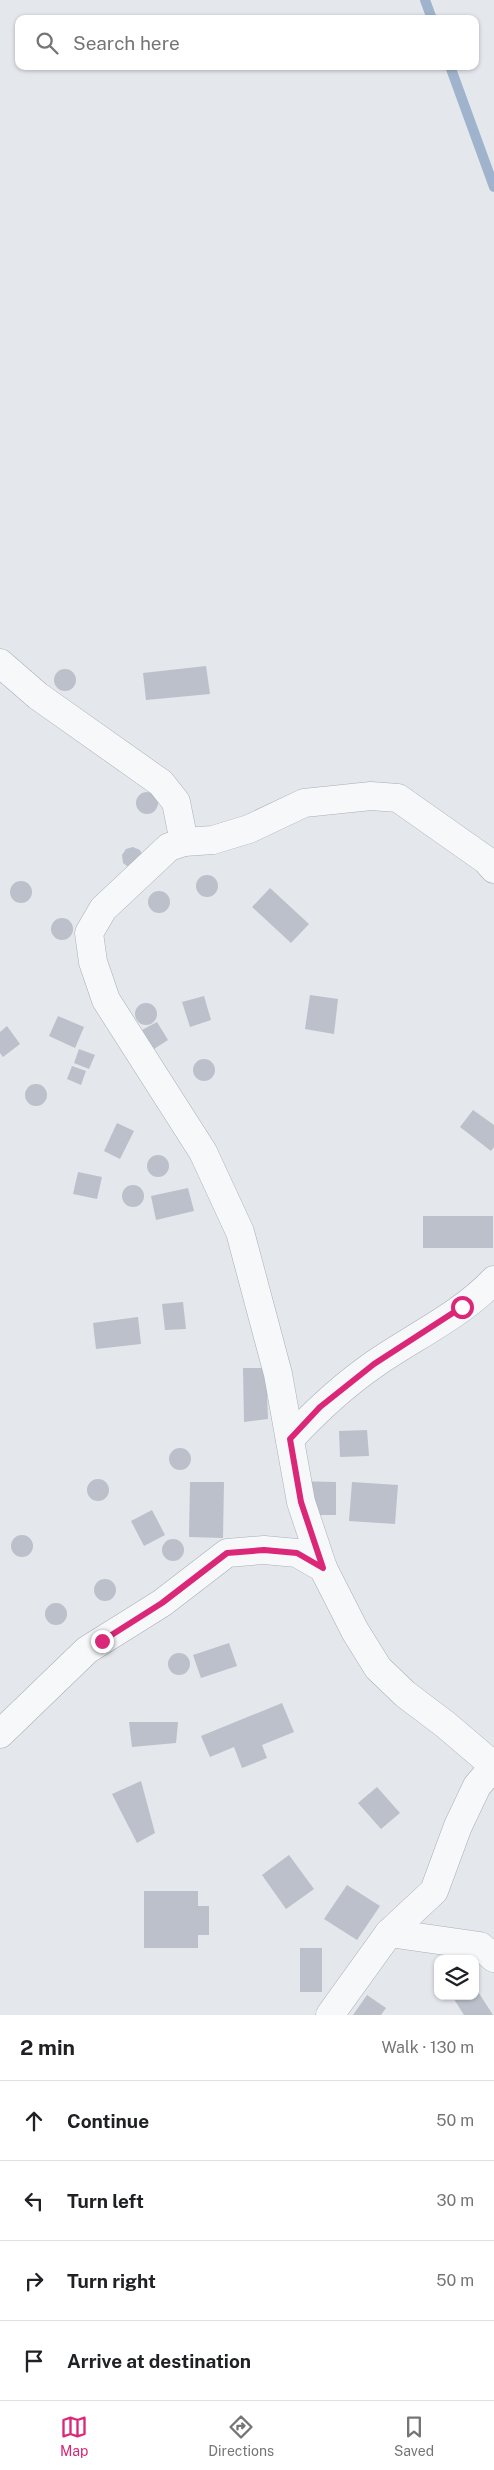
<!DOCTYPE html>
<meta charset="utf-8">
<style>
body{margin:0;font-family:"Public Sans",sans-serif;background:#f6f6f6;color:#202124}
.controls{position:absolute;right:15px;bottom:15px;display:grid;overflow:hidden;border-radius:10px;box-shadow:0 1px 4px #0004}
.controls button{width:45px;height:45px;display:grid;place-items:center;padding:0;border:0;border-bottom:1px solid #e0e0e0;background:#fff;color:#202124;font:25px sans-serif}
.stop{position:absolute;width:15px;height:15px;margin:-11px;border:4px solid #db2777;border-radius:50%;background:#fff}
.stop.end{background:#db2777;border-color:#fff;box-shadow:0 1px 5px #0008}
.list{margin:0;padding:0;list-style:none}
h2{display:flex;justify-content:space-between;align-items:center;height:65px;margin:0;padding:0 20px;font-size:21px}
h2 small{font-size:16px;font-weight:400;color:#757577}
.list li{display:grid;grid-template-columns:32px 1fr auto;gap:15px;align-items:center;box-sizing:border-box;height:80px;padding:0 20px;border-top:1px solid #e0e0e0}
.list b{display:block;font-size:19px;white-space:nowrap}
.list em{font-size:16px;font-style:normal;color:#757577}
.icon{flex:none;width:28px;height:28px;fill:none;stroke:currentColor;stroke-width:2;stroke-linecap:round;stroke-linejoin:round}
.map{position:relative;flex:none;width:494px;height:2015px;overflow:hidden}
.search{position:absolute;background:#fff;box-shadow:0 1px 4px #0004;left:15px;right:15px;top:15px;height:55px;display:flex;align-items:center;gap:12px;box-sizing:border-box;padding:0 18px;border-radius:10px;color:#757577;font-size:19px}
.sheet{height:385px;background:#fff}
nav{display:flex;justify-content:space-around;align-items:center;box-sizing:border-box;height:70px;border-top:1px solid #e0e0e0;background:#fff;font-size:14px;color:#757577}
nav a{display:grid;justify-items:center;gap:2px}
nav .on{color:#db2777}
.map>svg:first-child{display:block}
</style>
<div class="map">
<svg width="494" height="2015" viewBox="0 0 494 2015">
<rect width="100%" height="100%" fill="#e4e7ec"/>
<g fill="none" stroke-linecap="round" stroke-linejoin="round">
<g stroke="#9fb4cc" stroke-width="10">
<path d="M425,0L432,19"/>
<path d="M450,66L494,187"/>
</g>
</g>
<g fill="#bbc0ca">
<path d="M206,666L210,694L146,700L143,673Z"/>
<circle cx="65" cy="680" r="11"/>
<circle cx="147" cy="803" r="11"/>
<path d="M133,847L140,850L143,856L130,868L123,863L122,855L126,849Z"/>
<circle cx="207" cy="886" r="11"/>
<circle cx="21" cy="892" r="11"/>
<path d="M270,888L309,924L291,943L252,907Z"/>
<circle cx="159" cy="902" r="11"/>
<circle cx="62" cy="929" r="11"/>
<path d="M310,995L338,999L334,1034L305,1029Z"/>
<path d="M204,996L211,1020L190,1027L182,1002Z"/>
<circle cx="146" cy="1014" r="11"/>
<path d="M58,1016L84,1027L75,1048L49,1036Z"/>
<path d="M157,1022L168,1040L154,1049L142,1030Z"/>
<path d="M7,1026L20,1044L3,1057L0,1053V1032Z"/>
<path d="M79,1049L95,1055L89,1069L74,1063Z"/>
<circle cx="204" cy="1070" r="11"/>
<path d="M72,1066L86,1071L81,1085L67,1079Z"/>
<circle cx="36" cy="1095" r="11"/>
<path d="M473,1110L494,1125V1147L491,1151L460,1127Z"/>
<path d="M117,1123L134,1131L120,1159L104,1151Z"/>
<circle cx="158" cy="1166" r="11"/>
<path d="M78,1172L102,1177L97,1199L73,1194Z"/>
<circle cx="133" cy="1196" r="11"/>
<path d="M188,1188L194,1211L156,1220L151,1196Z"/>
<rect x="423" y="1216" width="70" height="32"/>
<path d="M183,1302L186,1329L165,1330L162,1304Z"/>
<path d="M138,1317L141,1344L96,1349L93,1323Z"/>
<path d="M243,1368H266L268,1419L244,1422Z"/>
<path d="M367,1430L369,1456L340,1457L339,1431Z"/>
<circle cx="180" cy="1459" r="11"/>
<circle cx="98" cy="1490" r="11"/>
<path d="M294,1481L336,1482V1515H293Z"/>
<path d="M190,1482H224L223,1538L189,1537Z"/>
<path d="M352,1482L398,1485L395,1524L349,1521Z"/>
<path d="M152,1510L165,1535L144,1546L131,1521Z"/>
<circle cx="22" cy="1546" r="11"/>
<circle cx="173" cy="1550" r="11"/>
<circle cx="105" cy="1590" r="11"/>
<circle cx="56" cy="1614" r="11"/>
<path d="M229,1643L237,1666L201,1678L193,1655Z"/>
<circle cx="179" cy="1664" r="11"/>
<path d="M282,1703L294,1732L262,1745L267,1758L242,1768L234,1747L210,1757L201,1736Z"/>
<path d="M129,1722H178L176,1743L132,1747Z"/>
<path d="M141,1781L155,1833L137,1843L112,1794Z"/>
<path d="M377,1787L400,1813L381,1829L358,1803Z"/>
<path d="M289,1855L314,1889L286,1909L262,1875Z"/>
<path d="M347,1885L380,1906L357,1940L324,1919Z"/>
<path d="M144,1891H198V1906H209V1935H198V1948H144Z"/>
<rect x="300" y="1948" width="22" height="44"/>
<path d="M475,1987L493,2015H464L452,1996H475Z"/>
<path d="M367,1995L386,2008L381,2015H353Z"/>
</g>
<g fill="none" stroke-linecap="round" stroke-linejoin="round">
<defs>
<g id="street">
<path d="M0,663L38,696L161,783L176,802L184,842"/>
<path d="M494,869L486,860L398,798L371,796L304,803L249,829L213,840L184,842L169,847L103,909L89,933L93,962L106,1000L203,1152L240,1232L278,1374L301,1502L323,1568L355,1631L378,1668L405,1694L446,1725L494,1766"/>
<path d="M290,1439C316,1411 344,1385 376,1363C415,1336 461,1315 494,1280"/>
<path d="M0,1734L87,1650L162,1603L227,1553L264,1550L297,1553L323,1568"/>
<path d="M389,1933L480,1946L494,1958"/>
<path d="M330,2015L389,1933L434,1891L458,1826L477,1786L494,1766"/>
</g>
</defs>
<use href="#street" stroke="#a9aeb7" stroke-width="29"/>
<use href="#street" stroke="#f7f8fa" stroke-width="28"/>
</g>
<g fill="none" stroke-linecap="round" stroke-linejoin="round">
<path stroke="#db2777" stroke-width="6" d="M102,1641L162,1603L227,1553L264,1550L297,1553L323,1568L301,1502L290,1439L320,1407L374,1364L462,1307"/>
</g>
</svg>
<div class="controls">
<button><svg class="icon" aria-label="layers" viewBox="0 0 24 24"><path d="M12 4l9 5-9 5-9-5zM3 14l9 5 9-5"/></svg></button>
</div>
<div class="stop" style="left:462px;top:1307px"></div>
<div class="stop end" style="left:102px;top:1641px"></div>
<div class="search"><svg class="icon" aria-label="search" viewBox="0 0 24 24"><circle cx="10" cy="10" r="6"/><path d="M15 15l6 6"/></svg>Search here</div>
</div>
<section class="sheet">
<h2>2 min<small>Walk · 130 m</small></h2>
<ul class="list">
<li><svg class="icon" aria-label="ahead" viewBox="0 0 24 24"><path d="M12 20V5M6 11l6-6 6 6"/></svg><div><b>Continue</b></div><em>50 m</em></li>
<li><svg class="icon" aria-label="left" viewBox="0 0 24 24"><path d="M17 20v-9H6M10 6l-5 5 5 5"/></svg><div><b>Turn left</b></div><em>30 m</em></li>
<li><svg class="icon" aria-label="right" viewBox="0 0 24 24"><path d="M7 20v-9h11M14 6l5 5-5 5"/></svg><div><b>Turn right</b></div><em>50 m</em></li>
<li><svg class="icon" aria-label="arrive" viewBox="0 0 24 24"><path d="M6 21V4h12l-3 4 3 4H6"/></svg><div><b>Arrive at destination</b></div></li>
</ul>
</section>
<nav>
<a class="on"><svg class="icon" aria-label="map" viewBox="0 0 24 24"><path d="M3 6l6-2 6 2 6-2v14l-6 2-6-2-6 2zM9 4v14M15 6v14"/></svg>Map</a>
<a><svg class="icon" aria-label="directions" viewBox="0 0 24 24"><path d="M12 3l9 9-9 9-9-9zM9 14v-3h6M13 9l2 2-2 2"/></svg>Directions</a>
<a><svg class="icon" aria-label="saved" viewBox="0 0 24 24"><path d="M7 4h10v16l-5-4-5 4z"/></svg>Saved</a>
</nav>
